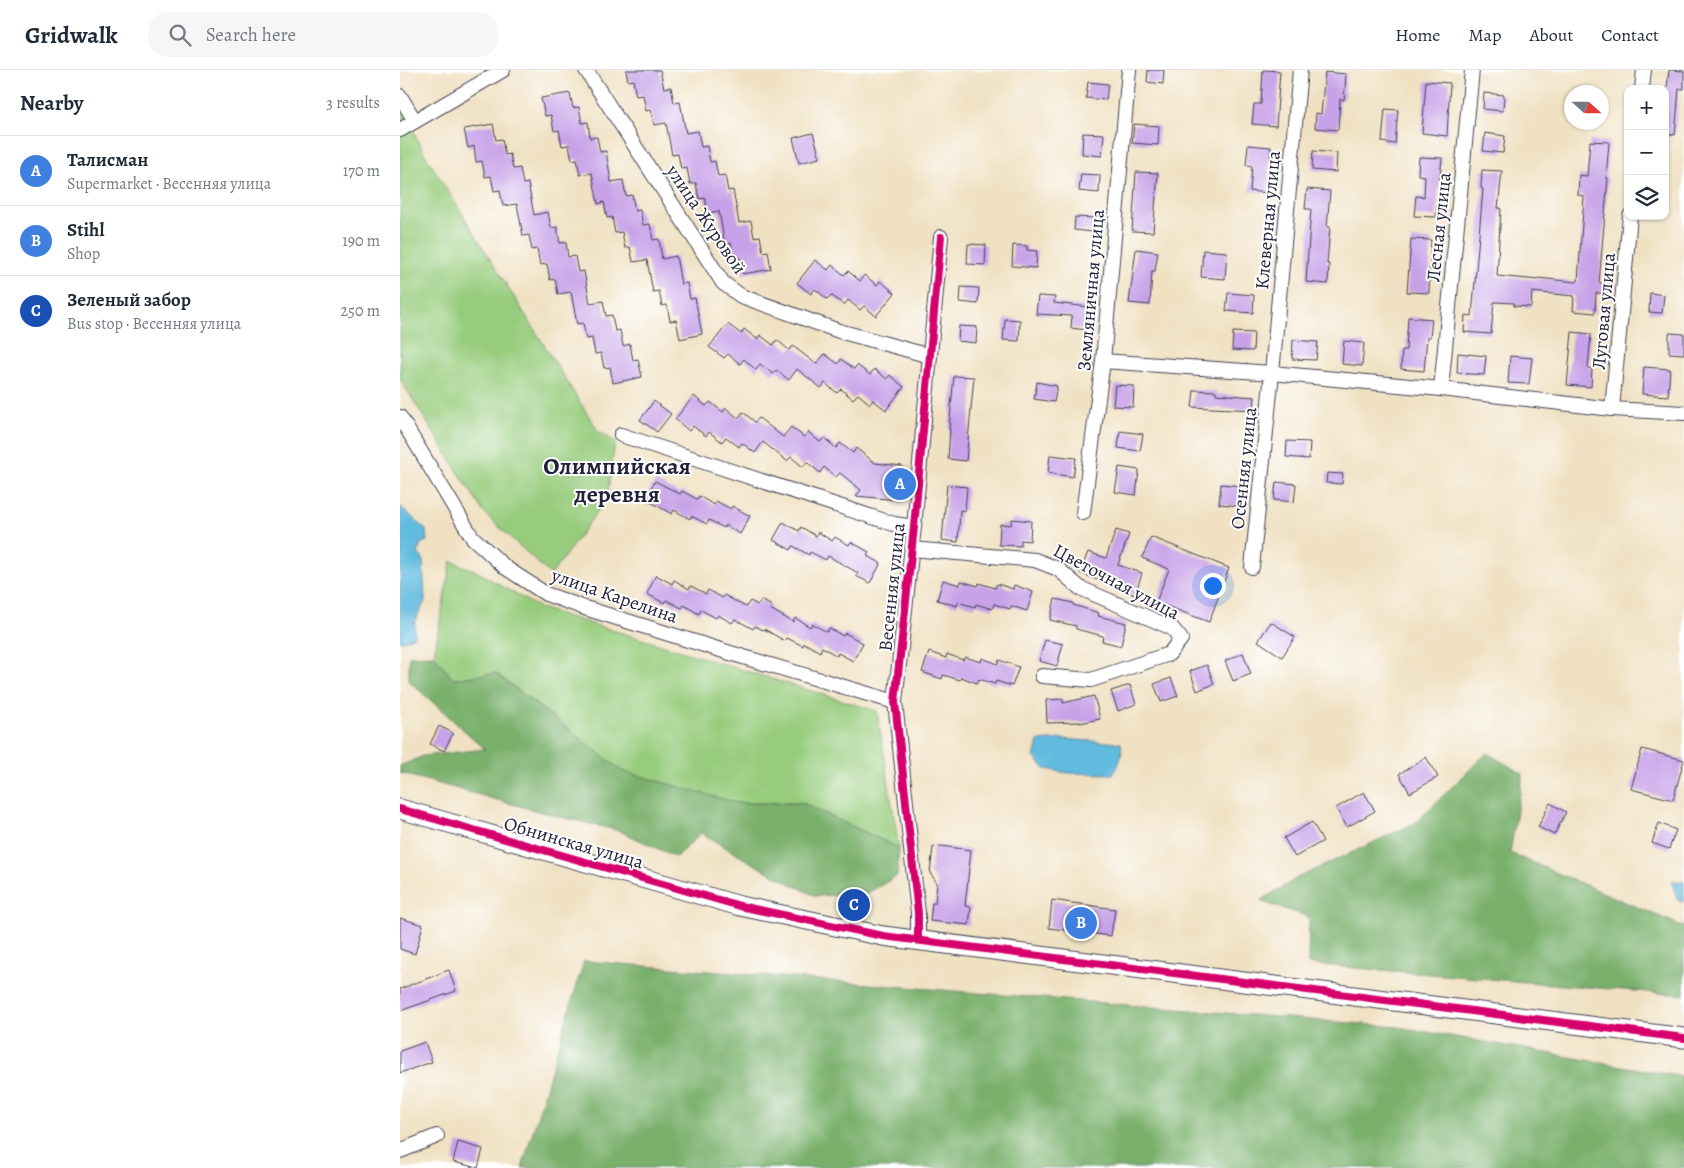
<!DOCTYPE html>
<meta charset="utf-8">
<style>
body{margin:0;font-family:Alegreya,serif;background:#f6f6f7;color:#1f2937}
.controls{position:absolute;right:15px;top:15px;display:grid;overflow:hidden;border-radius:10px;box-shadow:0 1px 4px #0004}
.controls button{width:45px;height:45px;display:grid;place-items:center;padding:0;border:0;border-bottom:1px solid #e0e1e3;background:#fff;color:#1f2937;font:25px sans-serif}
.compass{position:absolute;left:1164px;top:15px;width:45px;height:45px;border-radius:50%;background:#fff;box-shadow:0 1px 4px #0004;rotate:111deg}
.you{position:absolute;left:812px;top:515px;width:18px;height:18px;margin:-12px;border:4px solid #fff;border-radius:50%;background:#1a73e8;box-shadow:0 0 0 8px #1a73e833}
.badge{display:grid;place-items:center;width:32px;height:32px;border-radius:50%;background:#0f766e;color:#fff;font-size:16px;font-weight:700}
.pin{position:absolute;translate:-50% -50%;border:2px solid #fff;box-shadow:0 1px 5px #0006}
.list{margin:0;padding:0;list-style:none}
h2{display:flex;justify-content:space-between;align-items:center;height:65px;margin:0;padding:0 20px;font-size:21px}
h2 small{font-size:16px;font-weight:400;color:#747a83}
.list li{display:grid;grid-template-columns:32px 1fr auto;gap:15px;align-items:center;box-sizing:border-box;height:70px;padding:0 20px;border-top:1px solid #e0e1e3}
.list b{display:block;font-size:19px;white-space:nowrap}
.list p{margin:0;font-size:16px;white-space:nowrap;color:#747a83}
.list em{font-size:16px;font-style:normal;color:#747a83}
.icon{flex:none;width:28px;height:28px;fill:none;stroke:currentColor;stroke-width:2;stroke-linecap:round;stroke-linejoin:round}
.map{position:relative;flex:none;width:1284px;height:1098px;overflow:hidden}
header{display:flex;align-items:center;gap:30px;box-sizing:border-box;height:70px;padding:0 25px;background:#fff;border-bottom:1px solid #e0e1e3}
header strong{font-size:24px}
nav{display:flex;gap:28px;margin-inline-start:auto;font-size:18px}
.search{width:350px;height:45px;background:#f6f6f7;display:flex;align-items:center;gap:12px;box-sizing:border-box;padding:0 18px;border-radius:20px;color:#747a83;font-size:19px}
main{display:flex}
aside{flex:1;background:#fff}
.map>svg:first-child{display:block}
</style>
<header>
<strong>Gridwalk</strong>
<div class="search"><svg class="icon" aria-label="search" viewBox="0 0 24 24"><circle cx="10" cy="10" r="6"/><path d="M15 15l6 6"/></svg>Search here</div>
<nav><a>Home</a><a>Map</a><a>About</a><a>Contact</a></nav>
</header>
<main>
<aside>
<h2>Nearby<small>3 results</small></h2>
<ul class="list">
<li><span class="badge" style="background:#3f7fe0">A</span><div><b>Талисман</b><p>Supermarket · Весенняя улица</p></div><em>170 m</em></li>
<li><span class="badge" style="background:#3f7fe0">B</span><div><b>Stihl</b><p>Shop</p></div><em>190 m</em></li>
<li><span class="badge" style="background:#1a4fb4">C</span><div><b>Зеленый забор</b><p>Bus stop · Весенняя улица</p></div><em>250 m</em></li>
</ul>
</aside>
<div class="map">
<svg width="1284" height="1098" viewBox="0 0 1284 1098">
<rect width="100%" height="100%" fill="#fff"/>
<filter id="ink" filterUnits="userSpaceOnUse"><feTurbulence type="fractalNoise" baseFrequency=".02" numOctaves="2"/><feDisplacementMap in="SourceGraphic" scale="10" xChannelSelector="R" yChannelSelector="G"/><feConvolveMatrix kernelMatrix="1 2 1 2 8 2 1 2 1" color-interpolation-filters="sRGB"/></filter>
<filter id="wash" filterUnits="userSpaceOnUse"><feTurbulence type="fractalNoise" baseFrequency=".0096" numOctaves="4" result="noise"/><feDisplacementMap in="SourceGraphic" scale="20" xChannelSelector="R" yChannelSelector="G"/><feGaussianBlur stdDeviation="1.12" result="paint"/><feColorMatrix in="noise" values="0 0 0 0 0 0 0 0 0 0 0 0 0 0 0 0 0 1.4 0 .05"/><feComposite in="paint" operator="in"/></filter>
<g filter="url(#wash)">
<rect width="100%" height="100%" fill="#f0e1c2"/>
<g fill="#97cc7d" stroke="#5c775c">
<path d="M0,33L24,83L198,361L215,372L207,428L151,505L84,443L0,309Z"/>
<path d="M51,491L76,501L140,538L477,641L499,778L402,733H337L222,701L96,603L53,609L34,585Z"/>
</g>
<g fill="#79b06c" stroke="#4e6954">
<path d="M34,585L53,609L95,603L222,701L337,733H402L499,778L497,806L466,824L415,826L357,796L301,763L276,787L220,761L141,742L0,703V696L23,686L85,679L9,611V586Z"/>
<path d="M1087,683L1123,704L1110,783L1284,857V925L908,894L909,847L860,831L897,808L1015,753Z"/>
<path d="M184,891L999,957L1284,1007V1098H122Z"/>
</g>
<g fill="#61bbdf" stroke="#426e8d">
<path d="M0,436L26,460L27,471L21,473L18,483L23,489L25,531L15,551L14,566L4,571H0Z"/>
<path d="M662,669L721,673C723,686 720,694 713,704L668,703L645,699L634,687L638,671Z"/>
<path d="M1272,811L1284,812V832L1277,829Z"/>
</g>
<g id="blocks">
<g fill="#c7a2e8">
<path d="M226,0H260L264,18L271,17L274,33L280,32L286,63L298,61L301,77L307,76L310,92L315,91L318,106L325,105L328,121L333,120L339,153L351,151L354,167L360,166L363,182L368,181L371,199L343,204L340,188L334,189L331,173L325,175L319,141L308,143L305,128L299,129L296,113L290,114L287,98L281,99L278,84L272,85L266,53L254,55L251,40L246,41L243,25L236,26L233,10L228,11Z"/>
<path d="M748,0H764L763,14L747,12Z"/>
<path d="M863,0L880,1L876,56L852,54L854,34H861Z"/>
<path d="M1269,0L1284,1V19H1279L1275,65L1265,64V36Z"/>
<path d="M925,2L946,4L944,30L940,29L938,60L915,58L916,43L921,44Z"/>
<path d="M1026,11L1050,13L1047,66L1022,63Z"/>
<path d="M688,12L708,14L706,30L686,28Z"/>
<path d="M170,23L173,38L179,37L182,53L188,52L190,68L197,67L200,82L206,81L211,112L223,110L226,126L232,125L235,141L240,140L243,155L250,154L253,170L259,169L262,189L276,186L281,214L287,213L290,229L295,228L302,264L280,269L276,250L270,251L267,235L262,236L259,221L253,222L247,190L233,192L230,177L225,178L222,162L215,163L212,147L207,148L204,132L198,134L192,103L180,105L177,89L172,90L169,75L162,76L159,60L154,61L151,45L145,46L141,28Z"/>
<path d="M1084,23L1104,25L1103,41L1083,39Z"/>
<path d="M985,39L998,40L995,74L982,72Z"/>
<path d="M93,54L96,70L102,69L105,85L110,84L113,99L120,98L123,114L128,113L134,145L148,142L151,158L157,157L160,173L166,172L168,187L175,186L178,202L184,201L190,233L203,231L206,246L212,245L215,261L220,260L223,276L230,274L233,290L238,289L242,307L213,313L210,297L204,298L201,283L195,284L192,268L186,269L183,253L177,254L171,222L158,224L155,209L150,210L147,194L140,195L137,179L132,180L129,165L123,166L117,134L103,136L100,120L94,121L91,106L85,107L82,91L76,92L74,76L68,78L64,59Z"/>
<path d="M734,54L759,56L758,75L732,73Z"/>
<path d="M413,63L420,88L399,93L393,68Z"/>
<path d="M683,63L704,64L702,86L682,84Z"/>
<path d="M1085,63L1105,66L1103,83L1083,81Z"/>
<path d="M1190,71L1209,72L1206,108H1208L1199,213L1212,214L1211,224L1196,223L1195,243L1173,241L1174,226L1132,222L1131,237L1114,236V233L1094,232L1091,264L1064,262L1065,245L1072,246L1083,119L1081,118L1082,100L1102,101L1098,138H1101L1097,206L1138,210V208L1176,212L1178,211L1184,126L1178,125L1179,105L1187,106Z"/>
<path d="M848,75L871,77L868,123L850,121L852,96L846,95Z"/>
<path d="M913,81L937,83L936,102L912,100Z"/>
<path d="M1019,87L1042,88L1036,147L1014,146L1016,126L1024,127L1025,106L1018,105Z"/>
<path d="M736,102L758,103L753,162L732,161Z"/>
<path d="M681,104L700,105L699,123L679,121Z"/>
<path d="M907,119L930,121L927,157H930L927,194H929L928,214L906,212L911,139H905Z"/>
<path d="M675,147L695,148L694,162L674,160Z"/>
<path d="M1011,169L1031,170L1029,223L1007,222Z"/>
<path d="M568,174L586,175L585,195L567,194Z"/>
<path d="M613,175L627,176V180L637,181L636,198L612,196Z"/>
<path d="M736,179L758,182L755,201H752L750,235L729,233Z"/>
<path d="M803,180L827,182L825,209L801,207Z"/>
<path d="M415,190L428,200L432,195L444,205L448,201L460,211L464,205L477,215L480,211L495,223L476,246L464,236L460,240L448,230L444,235L431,225L427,229L415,219L411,224L397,213Z"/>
<path d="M561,217L579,218L578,234L560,232Z"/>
<path d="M828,223L854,225L853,243L826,241Z"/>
<path d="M1250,223L1264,225L1262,243L1249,242Z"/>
<path d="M638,226L655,227L654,233L689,237L687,260L671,258L672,246L636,244Z"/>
<path d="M1008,247L1032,249L1030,267H1027L1024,301L1001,299L1002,280H1006Z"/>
<path d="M605,249L620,250L619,271L603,270Z"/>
<path d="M328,254L341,264L344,259L357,269L360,265L373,275L377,270L389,280L393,276L416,294L425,284L438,294L441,289L454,299L457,295L470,305L474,299L487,309L490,305L504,317L486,340L473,330L470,334L458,324L453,329L441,319L437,323L425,313L421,318L397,299L389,310L376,300L373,304L360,294L356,300L344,289L340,294L328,284L324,288L309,277Z"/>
<path d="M559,256L577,257L576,273L558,271Z"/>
<path d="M833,262L854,263L853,281L832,280Z"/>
<path d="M1172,262L1191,264L1188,298L1192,299L1191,317L1167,315Z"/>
<path d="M1269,263L1284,264V284L1269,283Z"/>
<path d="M893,270L918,272L916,290L892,289Z"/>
<path d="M944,271L964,273L962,296L942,294Z"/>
<path d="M1058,283L1086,286L1084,305L1057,303Z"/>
<path d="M1110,286L1132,288L1129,314L1108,313Z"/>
<path d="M1244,297L1270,299L1268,326L1242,324Z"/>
<path d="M554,306L574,307L566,391L548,389L550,359H549Z"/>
<path d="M637,312L657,316L654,332L634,329Z"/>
<path d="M715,315L734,316L733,337L713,336Z"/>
<path d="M794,320L816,321V324L855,327L854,340L792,337Z"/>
<path d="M294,326L306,336L310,332L323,342L326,338L338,348L343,342L355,352L359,348L383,367L391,357L404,367L408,362L420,372L424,368L436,378L440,373L453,383L456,378L475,393L502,396L498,430L456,426L461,420L440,403L436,407L424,397L420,403L407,392L403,397L391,387L387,391L363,372L355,383L342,373L339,377L326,367L322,372L309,362L306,366L293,356L289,361L275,349Z"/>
<path d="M254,331L271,344L257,362L240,350Z"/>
<path d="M720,361L743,364L740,381L718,378Z"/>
<path d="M887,371L910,372L909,389L886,387Z"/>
<path d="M650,385L676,388L673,407L648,403Z"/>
<path d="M719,397L739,400L736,425L715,422Z"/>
<path d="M927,403L943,404L942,414L926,413Z"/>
<path d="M255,411L280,424L282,421L297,429L299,426L314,435L316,431L331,439L332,436L350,446L340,464L325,455L324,458L309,450L307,454L291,446L290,449L274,440L272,444L245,429Z"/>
<path d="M876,412L896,414L894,432L874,430Z"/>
<path d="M821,414L841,416L839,436L819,434Z"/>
<path d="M547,415L567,417L565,441L560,440L558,472L542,470Z"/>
<path d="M612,449L631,451L630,471L621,470V476L599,475L600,454L611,455Z"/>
<path d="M383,452L399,461L401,457L416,466L418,462L432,471L435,467L449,475L451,472L469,482L467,486L481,493L470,513L456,506L458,503L428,486L426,490L410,482L409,485L393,476L391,480L373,470Z"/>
<path d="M716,460L729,464L718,495L742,503L735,525L680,503L688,482L706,488Z"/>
<path d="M751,467L829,498L809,552L756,532L769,499L742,488Z"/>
<path d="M256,505L272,514L274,510L289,519L291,516L306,524L308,520L323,528L324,525L346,537L350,531L358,535L361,530L372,536L370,539L393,552L395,548L410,557L412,554L427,562L429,558L443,566L445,563L463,573L453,591L438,583L437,586L422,577L420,582L404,573L403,576L387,568L385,571L364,559L363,560L355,556L353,559L335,549L332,553L318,545L316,548L301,540L299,544L284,535L282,538L266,530L264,533L247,524Z"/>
<path d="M543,510L560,515L561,511L578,516L579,513L595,518L597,514L613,519L614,515L633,522L627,541L611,536L610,539L594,534L592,539L576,534L575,537L558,532L557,536L537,530Z"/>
<path d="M655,529L673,533V535L699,543L698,546L726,553L721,576L702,571L703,566L676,559V556L650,550Z"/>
<path d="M871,552L895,567L882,587L858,571Z"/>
<path d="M645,570L663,574L657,596L639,591Z"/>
<path d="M529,582L546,588L547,584L563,590L565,587L581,592L582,588L598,594L599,590L619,597L612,616L596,611L595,614L579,609L577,613L561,607L560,610L543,605L542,609L522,602Z"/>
<path d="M843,583L851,604L833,611L825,591Z"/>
<path d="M807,595L814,614L797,621L790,601Z"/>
<path d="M771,608L778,626L761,632L754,614Z"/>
<path d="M730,615L736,634L718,641L711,621Z"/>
<path d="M694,626L700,649L680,653V652L647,653L646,630L663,629V633Z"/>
<path d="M39,656L53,663L44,681L30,674Z"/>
<path d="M1242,679L1284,690L1273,730L1231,719Z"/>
<path d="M1026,687L1038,707L1010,723L999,704Z"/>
<path d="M964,722L975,741L947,757L936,738Z"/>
<path d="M1150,733L1166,742L1154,765L1138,757Z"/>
<path d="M912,752L923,771L895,787L884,768Z"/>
<path d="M1259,753L1276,760L1269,779L1252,773Z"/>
<path d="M541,776L571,780L565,836L571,837L569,855L530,851L532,833H535L537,813L530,803L533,777Z"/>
<path d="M652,830L715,839L711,866L649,858Z"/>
<path d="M0,848L23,855L15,884L0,879Z"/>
<path d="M49,900L56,921L0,941V919Z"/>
<path d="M25,972L32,992L0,1003V981Z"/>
<path d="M58,1072L83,1079L78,1098L53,1092Z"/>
</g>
</g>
</g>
<g filter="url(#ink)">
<use href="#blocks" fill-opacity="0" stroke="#413f4f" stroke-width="1"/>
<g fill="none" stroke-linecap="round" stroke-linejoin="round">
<defs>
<g id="street">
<path d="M186,0L323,213L341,226L439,261L530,286"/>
<path d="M1242,19L1244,0"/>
<path d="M0,26L15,51"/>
<path d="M0,60L103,0"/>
<path d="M703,291L872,303L1041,319L1212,339L1284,343"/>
<path d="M1041,319L1072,0"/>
<path d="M1212,339L1230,146"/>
<path d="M0,347L72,467L106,498L146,524L185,538L340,586L495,632"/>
<path d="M221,365L494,454L514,457"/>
<path d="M683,443L703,291L729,0"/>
<path d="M512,479L635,490L658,499L680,518L772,558L781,569L769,584L691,610L642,606"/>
<path d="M852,497L872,303L900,0"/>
<path d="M518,870V843L495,632L514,457L541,167"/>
<path d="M0,1081L37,1066"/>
</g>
<path id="secondary" d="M0,739L340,836L483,866L1284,968"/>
</defs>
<use href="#street" stroke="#413f4f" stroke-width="16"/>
<use href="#secondary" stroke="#413f4f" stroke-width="21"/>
<use href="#street" stroke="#fff" stroke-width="14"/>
<use href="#secondary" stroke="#fff" stroke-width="19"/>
<defs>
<g id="cycleway">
<path d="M0,739L340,836L483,866L1284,968"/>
<path d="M518,870V843L495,632L514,457L541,167"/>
</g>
</defs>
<use href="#cycleway" stroke="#fff" stroke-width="11"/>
<use href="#cycleway" stroke="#d6006c" stroke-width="8"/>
</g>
</g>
<g text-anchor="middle" stroke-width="4" stroke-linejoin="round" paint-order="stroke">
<g font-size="19" fill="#22223b" stroke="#fff">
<text transform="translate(307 149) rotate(56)" y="7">улица Журовой</text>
<text transform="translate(867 150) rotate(-85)" y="7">Клеверная улица</text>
<text transform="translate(1038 157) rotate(-84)" y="7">Лесная улица</text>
<text transform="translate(690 220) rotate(-85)" y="7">Земляничная улица</text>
<text transform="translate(1203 241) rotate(-85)" y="7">Луговая улица</text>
<text transform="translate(843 398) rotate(-84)" y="7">Осенняя улица</text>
<text transform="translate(717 511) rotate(28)" y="7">Цветочная улица</text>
<text transform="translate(491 517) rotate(-84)" y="7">Весенняя улица</text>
<text transform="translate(215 525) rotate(19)" y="7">улица Карелина</text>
<text transform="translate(174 772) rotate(16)" y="7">Обнинская улица</text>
</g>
<g font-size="24" font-weight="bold" fill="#22223b" stroke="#fff">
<text x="217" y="404">Олимпийская<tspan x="217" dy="28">деревня</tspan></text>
</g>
</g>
</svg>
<div class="controls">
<button>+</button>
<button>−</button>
<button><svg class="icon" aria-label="layers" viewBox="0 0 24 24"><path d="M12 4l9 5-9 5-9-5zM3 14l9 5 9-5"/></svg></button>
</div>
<svg class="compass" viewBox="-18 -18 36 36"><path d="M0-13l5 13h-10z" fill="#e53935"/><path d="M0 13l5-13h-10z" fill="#747a83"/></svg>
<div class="you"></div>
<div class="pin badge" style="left:500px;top:414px;background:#3f7fe0">A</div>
<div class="pin badge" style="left:681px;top:853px;background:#3f7fe0">B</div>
<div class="pin badge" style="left:454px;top:835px;background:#1a4fb4">C</div>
</div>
</main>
